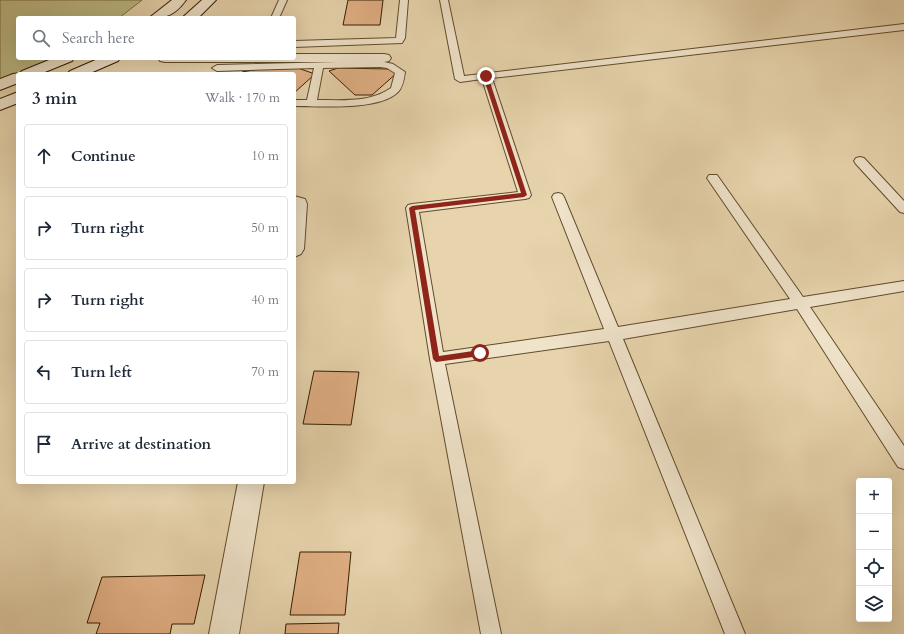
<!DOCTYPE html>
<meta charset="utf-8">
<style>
body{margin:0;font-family:Cardo,serif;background:#f2f2f3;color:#1f2937}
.controls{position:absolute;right:12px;bottom:12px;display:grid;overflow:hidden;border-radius:4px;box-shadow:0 4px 16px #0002}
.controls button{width:36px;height:36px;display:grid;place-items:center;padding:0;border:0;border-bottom:1px solid #e0e1e3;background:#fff;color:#1f2937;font:20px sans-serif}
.stop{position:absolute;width:12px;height:12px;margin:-9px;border:3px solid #8f2418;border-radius:50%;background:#fff}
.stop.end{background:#8f2418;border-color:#fff;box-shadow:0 1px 4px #0008}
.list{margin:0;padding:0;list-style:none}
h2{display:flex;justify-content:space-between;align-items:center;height:52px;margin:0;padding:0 16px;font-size:17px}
h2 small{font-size:13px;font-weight:400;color:#747a83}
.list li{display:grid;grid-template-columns:26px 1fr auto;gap:12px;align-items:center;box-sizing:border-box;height:64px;margin:0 8px 8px;padding:0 8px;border:1px solid #e0e1e3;border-radius:4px}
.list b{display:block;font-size:15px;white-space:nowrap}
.list em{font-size:13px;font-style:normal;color:#747a83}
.icon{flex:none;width:22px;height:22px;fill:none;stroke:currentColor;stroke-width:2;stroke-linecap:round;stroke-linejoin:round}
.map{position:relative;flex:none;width:904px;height:634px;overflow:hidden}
.search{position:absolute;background:#fff;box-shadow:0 4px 16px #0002;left:16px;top:16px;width:280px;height:44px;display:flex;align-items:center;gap:10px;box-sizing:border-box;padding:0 14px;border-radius:4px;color:#747a83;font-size:15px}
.panel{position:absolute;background:#fff;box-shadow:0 4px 16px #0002;left:16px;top:72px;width:280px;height:412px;border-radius:4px}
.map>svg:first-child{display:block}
</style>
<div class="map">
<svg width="904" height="634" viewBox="0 0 904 634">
<rect width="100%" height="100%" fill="#e7d4ad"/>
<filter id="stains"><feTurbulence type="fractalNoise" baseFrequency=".005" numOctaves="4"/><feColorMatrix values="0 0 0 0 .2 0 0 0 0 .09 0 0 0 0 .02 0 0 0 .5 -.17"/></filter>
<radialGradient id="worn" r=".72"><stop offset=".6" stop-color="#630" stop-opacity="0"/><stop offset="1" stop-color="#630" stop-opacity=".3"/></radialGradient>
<path fill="#bdbb85" stroke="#7a6c42" d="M0,0H142L119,18H18V58H68L18,74L0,82Z"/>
<g fill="#e1b085" stroke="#361d00">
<path d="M348,0H383L380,25H343Z"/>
<path d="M269,67H295L315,74L294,93V74H244L242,72Z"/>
<path d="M338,68L389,69L398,72L372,95H355L329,71Z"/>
<path d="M314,371L359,372L351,425L303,424Z"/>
<path d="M300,552H351L345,615H290Z"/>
<path d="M205,575L194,624H172L170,634H96L100,623H87L102,577Z"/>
<path d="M339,623L338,634H285L286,624Z"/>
</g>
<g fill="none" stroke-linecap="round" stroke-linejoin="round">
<defs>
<g id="lane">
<path d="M279,0H287L279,18H271Z"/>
<path d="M400,0H408L405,38L402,43L294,47V41L396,38Z"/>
<path d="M440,0H448L464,76L904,24V30L492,78L531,195L529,198L525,199L419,212L443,352L604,329L552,197L554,194L558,193L562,194L564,197L618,327L790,299L709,181L707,178L709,175H717L803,297L904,281V291L810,307L904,446V469L898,467L797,309L623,339L745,634H725L609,341L445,364L501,634H481L430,359L406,208L408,205L412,204L518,192L482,79L460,82L455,79Z"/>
<path d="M380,61L393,64L405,72C404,79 403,87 398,92C379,111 320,106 294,106V100H307L314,68L217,71L212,68L217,65ZM380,67L387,68L395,73L391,88C370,103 341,100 317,100L323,68Z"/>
<path d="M860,157L864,158L904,201V213L900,212L856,164L854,161L856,158Z"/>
</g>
<g id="street">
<path d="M294,54H384L389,55L391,58L389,61L384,62H165L160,61L158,58H294Z"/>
<path d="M294,196L305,199L307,204L304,249L301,254L294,257Z"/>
<path d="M238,482H264L239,634H209Z"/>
</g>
<g id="secondary">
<path d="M172,0H186C175,15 167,18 149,18Z"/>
<path d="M202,0H216L198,18H182Z"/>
<path d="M54,58H74L72,61L40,74H18V83L0,90V79L13,74L20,73L22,71Z"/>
<path d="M100,58H120L118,61L88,74H67L70,71Z"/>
<path d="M18,92V103L0,110V99Z"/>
</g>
</defs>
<use href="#lane" stroke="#624b2b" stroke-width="2"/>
<use href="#street" stroke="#624b2b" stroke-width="2"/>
<use href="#secondary" stroke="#361d00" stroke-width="2"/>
<use href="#lane" fill="#efe3ca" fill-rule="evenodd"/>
<use href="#street" fill="#efe3ca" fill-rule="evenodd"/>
<use href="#secondary" fill="#efe3ca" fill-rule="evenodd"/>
</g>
<path fill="#8f2418" d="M486,75L488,76L527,195L524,197L415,210L439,356L480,350L484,353L480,356L436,362L433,359L409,208L412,206L521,193L483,76Z"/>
<rect width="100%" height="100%" filter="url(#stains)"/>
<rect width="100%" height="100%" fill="url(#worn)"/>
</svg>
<div class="controls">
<button>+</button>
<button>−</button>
<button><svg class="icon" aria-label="locate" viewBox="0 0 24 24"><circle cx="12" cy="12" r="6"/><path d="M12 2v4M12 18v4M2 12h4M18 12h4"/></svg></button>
<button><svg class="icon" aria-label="layers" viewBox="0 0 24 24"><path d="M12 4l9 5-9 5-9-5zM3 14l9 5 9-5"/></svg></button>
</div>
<div class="stop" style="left:480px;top:353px"></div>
<div class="stop end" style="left:486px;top:76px"></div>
<div class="search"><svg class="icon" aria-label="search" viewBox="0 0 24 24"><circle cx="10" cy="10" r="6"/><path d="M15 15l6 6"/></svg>Search here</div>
<section class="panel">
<h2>3 min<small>Walk · 170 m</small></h2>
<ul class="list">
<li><svg class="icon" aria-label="ahead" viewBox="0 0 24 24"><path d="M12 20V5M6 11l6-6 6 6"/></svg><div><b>Continue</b></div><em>10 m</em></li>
<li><svg class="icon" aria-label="right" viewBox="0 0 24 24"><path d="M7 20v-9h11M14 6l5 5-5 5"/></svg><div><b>Turn right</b></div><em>50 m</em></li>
<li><svg class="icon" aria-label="right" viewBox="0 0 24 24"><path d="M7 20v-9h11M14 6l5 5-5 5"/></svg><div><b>Turn right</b></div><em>40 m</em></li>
<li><svg class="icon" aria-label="left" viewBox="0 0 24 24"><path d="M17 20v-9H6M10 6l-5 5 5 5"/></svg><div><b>Turn left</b></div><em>70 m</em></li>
<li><svg class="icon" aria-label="arrive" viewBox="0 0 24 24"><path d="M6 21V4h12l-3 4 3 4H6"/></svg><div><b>Arrive at destination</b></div></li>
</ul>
</section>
</div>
